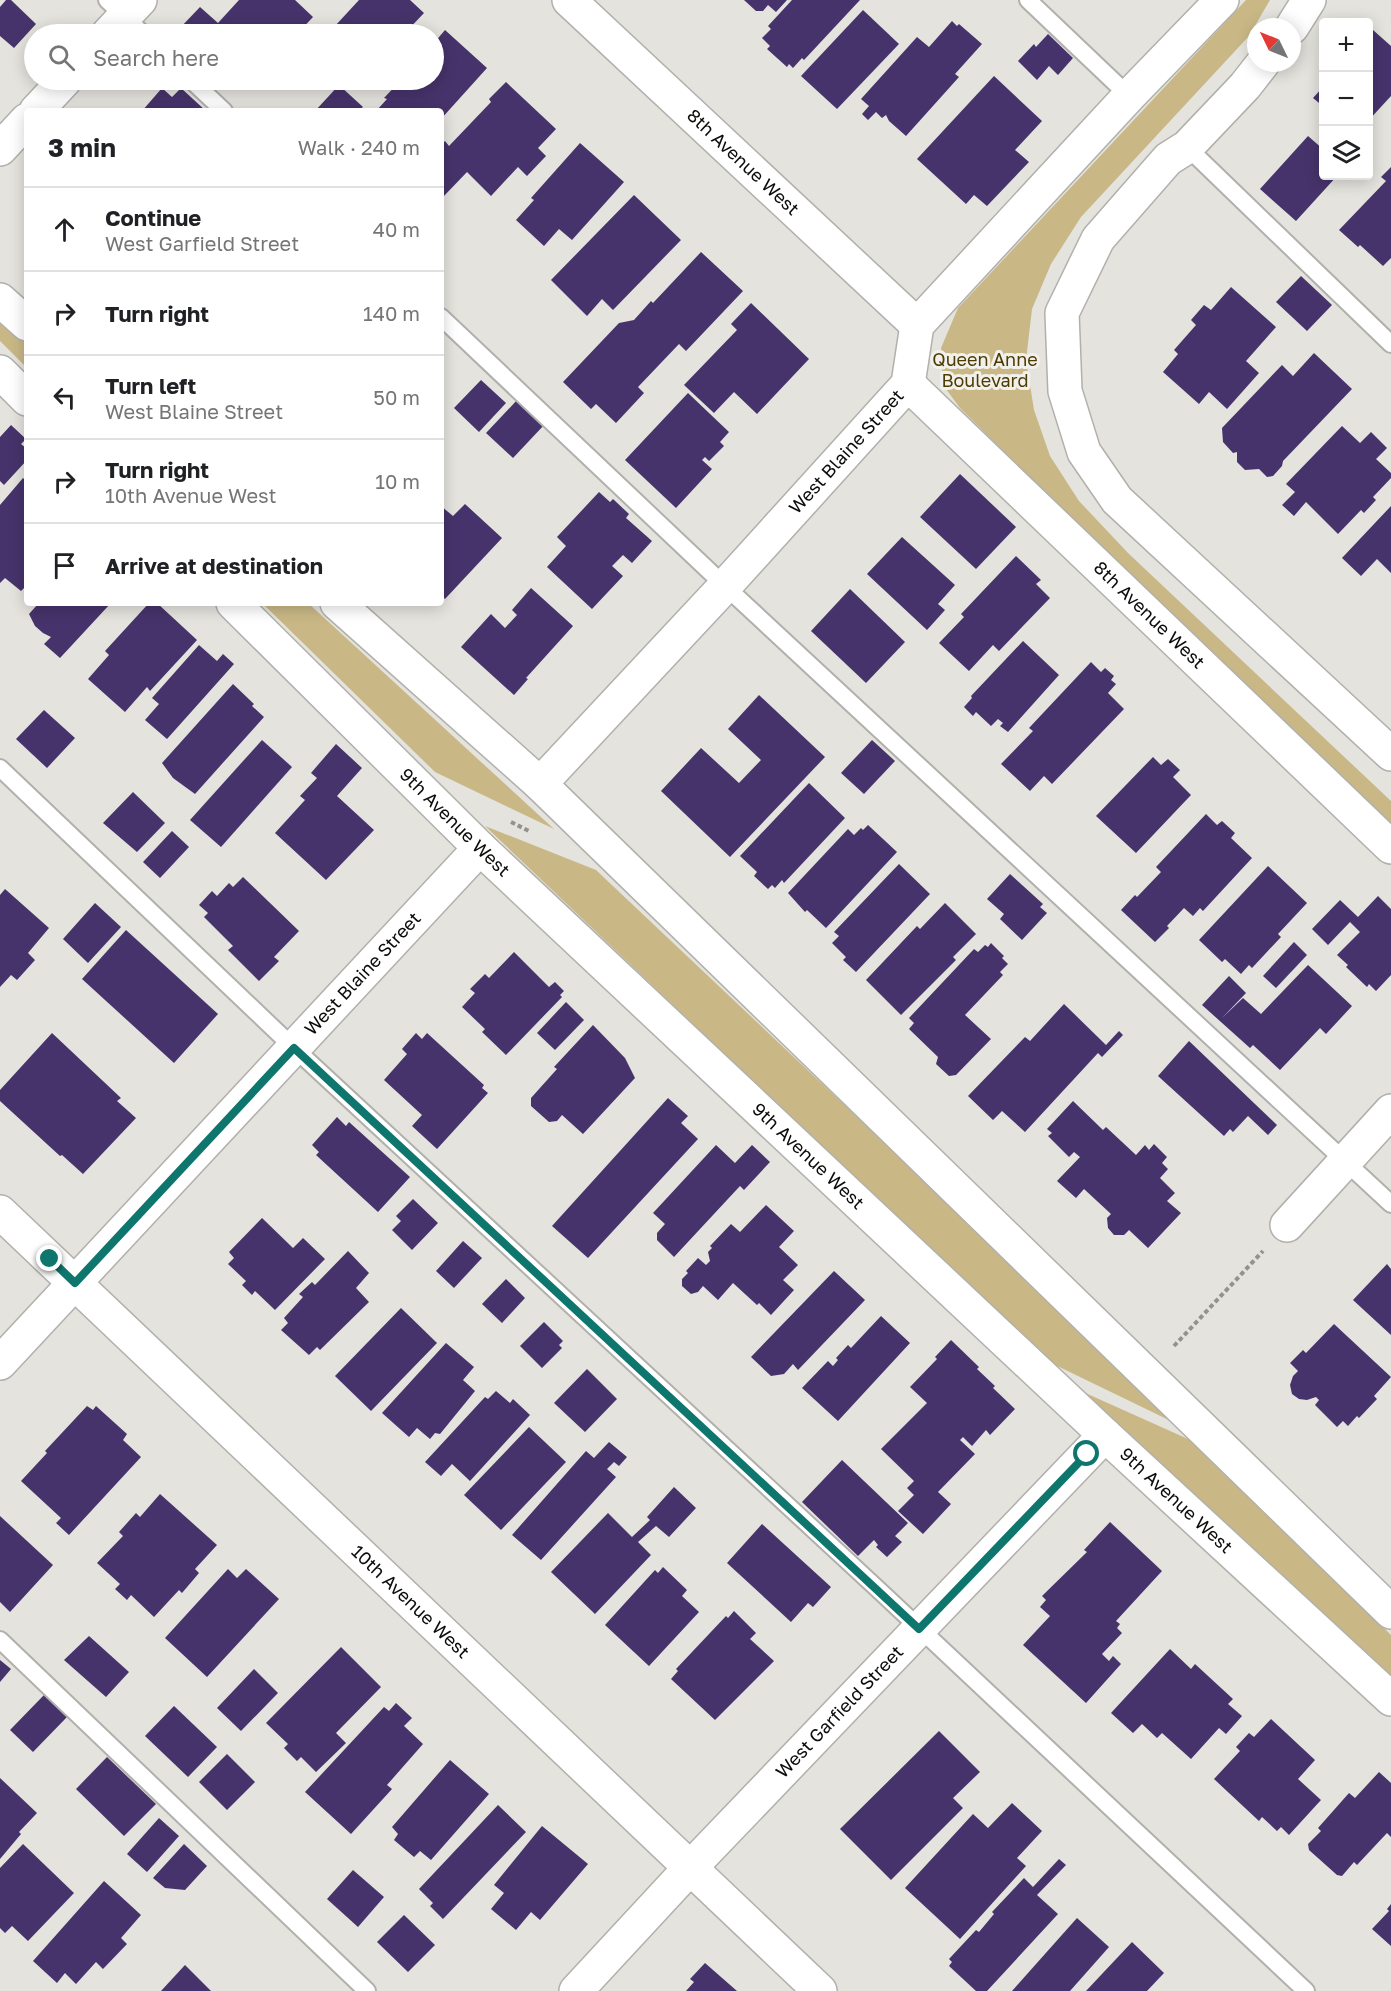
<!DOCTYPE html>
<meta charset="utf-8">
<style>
body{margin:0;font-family:"Golos Text",sans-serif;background:#f2f2f2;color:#202124}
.controls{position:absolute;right:18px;top:18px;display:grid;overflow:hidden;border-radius:6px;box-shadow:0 3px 15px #0003}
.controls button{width:54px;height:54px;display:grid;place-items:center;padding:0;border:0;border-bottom:2px solid #e0e0e0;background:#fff;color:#202124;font:30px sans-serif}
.compass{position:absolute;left:1247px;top:18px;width:54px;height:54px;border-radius:50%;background:#fff;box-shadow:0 3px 15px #0003;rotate:313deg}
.stop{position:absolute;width:18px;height:18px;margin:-14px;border:4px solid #0f766e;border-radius:50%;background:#fff}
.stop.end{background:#0f766e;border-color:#fff;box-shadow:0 2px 6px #0008}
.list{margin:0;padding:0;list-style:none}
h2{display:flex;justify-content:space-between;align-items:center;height:78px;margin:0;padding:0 24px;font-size:26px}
h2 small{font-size:20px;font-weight:400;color:#757577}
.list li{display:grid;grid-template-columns:39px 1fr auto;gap:18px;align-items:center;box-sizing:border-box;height:84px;padding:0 24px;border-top:2px solid #e0e0e0}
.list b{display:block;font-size:22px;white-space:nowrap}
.list p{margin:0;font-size:20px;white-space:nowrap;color:#757577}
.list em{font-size:20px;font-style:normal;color:#757577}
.icon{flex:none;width:33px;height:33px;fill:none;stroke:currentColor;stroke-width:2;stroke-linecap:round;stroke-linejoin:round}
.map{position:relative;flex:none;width:1391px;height:1991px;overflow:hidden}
.search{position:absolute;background:#fff;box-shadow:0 3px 15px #0003;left:24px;top:24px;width:420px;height:66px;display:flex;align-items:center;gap:15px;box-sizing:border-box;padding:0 21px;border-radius:33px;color:#757577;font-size:22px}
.panel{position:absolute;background:#fff;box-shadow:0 3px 15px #0003;left:24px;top:108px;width:420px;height:498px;border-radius:6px}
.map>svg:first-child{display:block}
</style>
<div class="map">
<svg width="1391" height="1991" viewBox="0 0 1391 1991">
<rect width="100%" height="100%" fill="#e4e3de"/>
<g fill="#c9b886">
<path d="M1246,0H1270L1249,36L1081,217L1051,264L1032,309L1026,360L1034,410L1050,456L1079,501L1128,553L1391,801V826L1096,544L960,408L943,385L941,348L958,308Z"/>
<path d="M0,323L27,340V368L0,341Z"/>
<path d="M262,603H308L554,829L435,772Z"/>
<path d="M485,826L596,870L1179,1421L1177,1424L1047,1361Z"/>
<path d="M1072,1387L1188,1439L1192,1436L1391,1635V1676Z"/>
</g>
<g fill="#46336b">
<path d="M6,0H11L36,24L14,48L0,36V7Z"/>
<path d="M239,0H295L313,17L297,34H185L179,29L200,7L218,23Z"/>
<path d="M359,0H410L424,13L404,34H334L339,29L335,26Z"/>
<path d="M744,0H787L776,12L768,5L763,11H756Z"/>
<path d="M792,0H860L804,60L802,58L793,68L789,64L787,67L767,49L770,46L762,38L771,29L768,26Z"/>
<path d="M863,10L899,44L837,109L801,76Z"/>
<path d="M952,21L957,26L959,24L982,44L955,74L959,77L906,136L889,121L886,115L882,118L876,112L868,120L862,114L869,106L861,99L917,37L929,47Z"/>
<path d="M445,30L487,68L441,119V111H378L377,110L387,99L384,98L401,80H434V43Z"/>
<path d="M1373,30L1391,46V96L1368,121V35Z"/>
<path d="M1048,34L1073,58L1058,75L1049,66L1037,80L1018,61L1034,44L1036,47Z"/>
<path d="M994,76L1042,121L1015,150L1029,162L987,206L974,195L966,204L917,159Z"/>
<path d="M506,82L556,129L538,148L546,156L527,176L518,167L491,196L467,172L443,197L441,195V145L445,141L449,146L491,102L489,99Z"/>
<path d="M339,85L363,107L358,111H315Z"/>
<path d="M1324,86V107L1313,98Z"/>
<path d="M162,88L172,97L181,88L206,111H142Z"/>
<path d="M1308,136L1324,150V176H1337L1296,221L1260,189Z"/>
<path d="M580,143L624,182L572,240L559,229L544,246L516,220L534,200L531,198Z"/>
<path d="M1391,167V258L1383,266L1360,245L1358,247L1339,230L1386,181L1381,177Z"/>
<path d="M634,195L681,240L613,310L602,299L587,316L551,280Z"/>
<path d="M701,252L743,291L686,351L679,344L638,387L644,393L616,423L596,404L591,409L563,382L619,323L634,320L651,301L653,303Z"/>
<path d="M1301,276L1332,305L1307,331L1276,302Z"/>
<path d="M1231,287L1276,327L1246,361L1259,373L1227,409L1209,392L1199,404L1163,372L1178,354L1174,350L1196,325L1191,320L1204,305L1211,310Z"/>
<path d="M751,303L809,359L757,414L734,392L714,413L684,385L737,330L731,324Z"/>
<path d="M1314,353L1352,389L1283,461L1282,466L1273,476L1267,477L1259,469L1245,470L1237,462V452L1233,453L1223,442L1222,428L1282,365L1293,376Z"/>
<path d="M481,380L506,403L479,432L454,408Z"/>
<path d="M688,393L729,432L720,442L724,446L709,461L705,457L702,460L712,469L676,508L625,460Z"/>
<path d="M518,399L545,424L513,458L486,433Z"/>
<path d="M11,425L26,439L21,444L27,449V460L4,485L0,481V437Z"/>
<path d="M1342,426L1360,443L1371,432L1387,448L1376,459L1391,473V478L1373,497L1376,500L1364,513L1361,510L1338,534L1306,502L1294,516L1282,505L1295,492L1286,484Z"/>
<path d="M960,474L1016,527L976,569L920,517Z"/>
<path d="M23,478L27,482V585L21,591L5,578L0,583V505Z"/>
<path d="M599,492L610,502L613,499L629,514L626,518L652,541L632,563L623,555L612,566L623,576L592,609L547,567L566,546L557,537Z"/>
<path d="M465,504L502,538L445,599L441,595V506L453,516Z"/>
<path d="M1391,506V573L1377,559L1361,576L1342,558Z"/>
<path d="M902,537L955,585L938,604L945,610L927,630L867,574Z"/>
<path d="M1016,556L1041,580L1036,584L1050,598L999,651L993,645L969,671L939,643L964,617L961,614Z"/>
<path d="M531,588L573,626L526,678L528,679L514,695L461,647L491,614L505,628L517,615L512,610Z"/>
<path d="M850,589L905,642L866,683L811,631Z"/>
<path d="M37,603H111L60,658L44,644L51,637L43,633L35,626L29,614L38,604Z"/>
<path d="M149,603H157L197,640L150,691L147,687L125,712L88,679L109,655L105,651Z"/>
<path d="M1023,641L1059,675L1008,732L1000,726L1003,723L998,719L991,726L976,712L973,716L964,707L972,698L971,696Z"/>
<path d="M199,645L217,661L223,654L234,664L167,739L145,720L159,704L152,698Z"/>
<path d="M1091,662L1101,672L1105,668L1114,676L1111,680L1116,684L1108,693L1124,709L1052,784L1044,776L1030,791L1001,764L1033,731L1029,728Z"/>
<path d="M233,684L254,704L252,706L264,717L195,794L173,778L162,763Z"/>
<path d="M759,695L825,757L730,857L661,791L701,748L739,783L761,760L728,729Z"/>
<path d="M44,710L75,738L47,768L16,739Z"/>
<path d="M262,740L292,767L221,847L190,820Z"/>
<path d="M872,740L895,761L864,794L841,773Z"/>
<path d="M336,744L362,768L337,796L374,830L326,880L275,833L305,800L300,796L317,778L311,773Z"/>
<path d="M1153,757L1161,765L1168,759L1180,770L1173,777L1191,795L1136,853L1096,816Z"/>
<path d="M809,783L845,818L784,883L782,880L775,888L772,885L768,889L754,876L757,872L740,856Z"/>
<path d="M133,792L165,823L137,852L103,823Z"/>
<path d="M1206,814L1217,825L1222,821L1235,833L1231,838L1252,858L1203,911L1200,908L1193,916L1184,908L1167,926L1169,928L1155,942L1121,910L1135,895L1137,897L1161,872L1156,867Z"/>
<path d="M868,825L897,852L826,928L807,910L805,912L788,893L848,829L854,835L861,828L863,830Z"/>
<path d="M172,831L189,847L160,878L143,862Z"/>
<path d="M899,864L930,894L856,972L843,960L846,957L832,943L839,936L834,932Z"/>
<path d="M1268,866L1307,903L1278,934L1281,937L1252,968L1249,965L1241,974L1225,959L1222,962L1199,940Z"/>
<path d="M1010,874L1043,904L1040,907L1047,913L1022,940L1000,919L1004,914L987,899Z"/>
<path d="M243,877L299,931L274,957L279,961L259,981L228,950L233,946L204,917L208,913L199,905L212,891L217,896L229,883L233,887Z"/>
<path d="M5,889L49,928L28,953L35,960L17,980L11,975L0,987V895Z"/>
<path d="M1378,896L1391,909V975L1376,991L1369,984L1367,987L1346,967L1348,965L1337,955L1360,932L1350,922L1328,945L1312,929L1340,900L1358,917Z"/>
<path d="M95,903L121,927L88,963L63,939Z"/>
<path d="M945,903L976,934L953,957L956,960L901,1015L866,980L917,926L920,929Z"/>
<path d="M126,930L218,1014L174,1063L82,979Z"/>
<path d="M1294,942L1307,955L1276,988L1263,976Z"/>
<path d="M991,943L1004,956L1002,958L1008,964L1000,972L1003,975L965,1015L991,1039L956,1075L949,1076L936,1064L938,1057L909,1029L914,1023L909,1018L974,949L978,952L985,945L988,947Z"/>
<path d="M514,952L549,987L555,982L564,991L560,995L562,997L506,1055L482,1032L485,1029L462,1007L475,993L470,989L485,974L489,978Z"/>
<path d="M1308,965L1352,1006L1326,1034L1320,1028L1280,1070L1253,1045L1250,1048L1202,1005L1229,976L1246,993L1222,1018L1243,998L1261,1014Z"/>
<path d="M566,1002L584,1020L555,1050L537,1033Z"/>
<path d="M1064,1004L1106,1045L1119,1031L1123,1035L1102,1057L1098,1053L1025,1132L1002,1111L993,1120L968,1096L1025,1037L1030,1041Z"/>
<path d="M593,1025L625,1058L635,1078L583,1134L562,1115L557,1121L549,1122L531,1106V1098L557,1069L554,1067Z"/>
<path d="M52,1033L121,1098L117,1101L136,1118L83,1174L62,1155L60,1156L0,1101V1090Z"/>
<path d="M416,1033L422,1039L427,1033L484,1085L482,1088L488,1093L437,1149L412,1126L422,1115L384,1080L407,1054L402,1049Z"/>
<path d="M1189,1041L1277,1125L1268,1135L1248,1116L1233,1132L1230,1129L1224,1136L1158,1076Z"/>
<path d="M668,1098L688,1116L681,1123L698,1139L588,1258L552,1226Z"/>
<path d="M1073,1101L1103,1130L1106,1127L1136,1155L1145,1145L1149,1150L1154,1144L1167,1157L1162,1163L1168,1169L1160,1178L1175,1193L1167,1201L1181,1213L1148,1248L1129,1230L1124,1235H1114L1108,1228L1107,1218L1111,1214L1084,1189L1076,1198L1057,1181L1080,1157L1074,1152L1069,1157L1048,1136L1052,1133L1047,1129Z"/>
<path d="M337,1117L346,1126L349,1122L410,1177L378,1212L316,1155L319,1152L312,1145Z"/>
<path d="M716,1145L735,1163L752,1145L770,1162L744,1190L740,1186L674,1257L657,1240V1233L665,1224L653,1213Z"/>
<path d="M413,1199L438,1223L412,1250L392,1230L401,1221L396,1216Z"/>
<path d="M766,1205L794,1231L779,1247L798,1265L783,1280L794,1290L771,1315L759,1303L757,1305L733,1283L718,1300L703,1286L698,1292L691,1294L682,1286V1279L688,1273L686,1271L698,1258L706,1265L710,1261L708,1252L712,1248L710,1246L731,1224L740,1232Z"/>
<path d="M262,1218L293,1248L303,1238L325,1259L275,1310L255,1291L252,1295L242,1285L246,1281L228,1264L234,1258L229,1252Z"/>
<path d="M463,1241L482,1258L454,1288L436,1271Z"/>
<path d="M348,1251L369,1273L356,1288L369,1302L320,1350L317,1347L309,1355L281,1330L288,1323L284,1318L303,1297L299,1294L312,1282L315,1285Z"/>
<path d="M1387,1264L1391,1269V1335L1353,1300Z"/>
<path d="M834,1271L865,1300L798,1370L793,1364L784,1374L771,1376L751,1357Z"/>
<path d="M506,1279L525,1298L502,1323L482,1304Z"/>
<path d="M401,1308L437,1343L371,1411L335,1376Z"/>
<path d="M881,1316L910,1343L838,1421L802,1388L828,1361L833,1366L838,1360L836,1358L848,1345L851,1348Z"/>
<path d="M544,1322L563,1341L559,1345L562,1348L542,1368L520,1346Z"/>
<path d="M1334,1324L1391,1377L1374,1396L1377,1399L1359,1418L1357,1416L1348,1426L1343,1421L1337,1427L1315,1405L1319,1400L1316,1397L1307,1400L1299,1399L1292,1394L1290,1385L1293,1376L1298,1371L1290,1363L1303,1350L1306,1353Z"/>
<path d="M951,1340L979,1367L977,1369L995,1386L993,1388L1015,1409L990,1435L986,1430L972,1446L963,1437L960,1440L975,1454L938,1492L951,1504L923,1534L898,1511L914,1495L907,1488L914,1481L881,1449L927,1403L910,1387L937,1359L935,1357Z"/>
<path d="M446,1343L474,1367L463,1380L475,1391L440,1434L435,1433L430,1439L417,1428L409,1437L382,1413Z"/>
<path d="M587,1369L617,1399L585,1432L554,1403Z"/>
<path d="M496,1391L510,1403L513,1399L530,1415L470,1481L452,1464L441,1476L425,1462L485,1397L488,1399Z"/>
<path d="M87,1406L93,1410L96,1406L127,1434L123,1440L141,1457L69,1535L56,1523L61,1518L21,1481L47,1453L45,1451Z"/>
<path d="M529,1427L566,1462L501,1530L464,1495Z"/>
<path d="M609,1442L627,1457L619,1466L614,1462L607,1469L616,1477L541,1560L512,1535L586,1451L594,1458Z"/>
<path d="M842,1460L908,1523L895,1536L902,1542L887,1557L876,1547L878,1545L874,1540L858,1556L802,1502Z"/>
<path d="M674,1487L696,1508L669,1537L656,1526L638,1542L651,1555L595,1614L551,1572L608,1513L632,1537L650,1520L647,1517Z"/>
<path d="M160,1494L217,1545L195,1569L199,1573L182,1593L179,1590L154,1617L131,1595L127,1600L115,1589L120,1584L97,1563L123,1536L119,1532L136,1513L140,1517Z"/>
<path d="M0,1516L53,1565L10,1612L0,1602Z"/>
<path d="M1110,1522L1162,1571L1116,1621L1120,1624L1117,1628L1122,1633L1102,1654L1109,1661L1113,1656L1121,1664L1086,1703L1023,1645L1050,1616L1040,1607L1046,1600L1042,1596L1087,1552L1084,1550Z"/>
<path d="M762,1524L831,1587L813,1607L808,1603L791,1622L727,1563Z"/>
<path d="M663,1567L687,1590L682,1596L699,1612L649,1666L605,1625L655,1570L658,1573Z"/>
<path d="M228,1569L237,1578L246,1569L279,1599L207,1677L165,1638Z"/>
<path d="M734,1611L756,1633L750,1639L774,1661L715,1720L671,1679L678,1671L676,1669L726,1616L728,1618Z"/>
<path d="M89,1636L129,1672L106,1697L64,1660Z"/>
<path d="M341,1647L381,1687L336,1733L346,1743L316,1772L301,1757L297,1761L284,1748L288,1744L266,1723Z"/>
<path d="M1170,1649L1191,1669L1195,1664L1233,1699L1228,1704L1242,1716L1226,1734L1219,1728L1191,1759L1162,1733L1157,1738L1142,1724L1133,1733L1111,1713Z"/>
<path d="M0,1660L11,1669L0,1682Z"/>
<path d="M254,1669L278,1693L241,1731L217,1708Z"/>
<path d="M44,1695L67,1717L33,1752L10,1730Z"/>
<path d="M396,1703L412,1718L404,1726L423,1744L387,1785L392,1789L351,1834L305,1792L384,1707L389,1711Z"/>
<path d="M174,1706L217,1747L188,1777L145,1736Z"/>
<path d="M1271,1719L1315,1760L1298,1779L1321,1800L1289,1835L1281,1827L1277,1831L1262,1817L1259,1821L1214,1779L1240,1751L1236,1747L1249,1733L1254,1737Z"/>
<path d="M939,1731L980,1772L953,1798L963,1808L891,1880L840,1829Z"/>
<path d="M227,1754L255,1782L227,1810L199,1782Z"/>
<path d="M107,1757L156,1804L124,1836L76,1789Z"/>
<path d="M450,1760L489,1794L431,1860L420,1851L414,1857L394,1840L398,1834L392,1827Z"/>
<path d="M1379,1772L1391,1783V1837L1387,1833L1357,1865L1354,1862L1342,1876L1337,1875L1309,1850L1308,1844L1321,1831L1318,1828L1349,1793L1355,1798Z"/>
<path d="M0,1778L37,1813L19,1832L21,1834L0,1859Z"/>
<path d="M1012,1803L1042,1831L1017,1858L1026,1866L960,1939L905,1888L973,1814L988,1828Z"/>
<path d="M498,1805L526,1832L443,1919L430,1906L433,1903L419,1889Z"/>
<path d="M159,1818L179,1836L147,1872L127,1854Z"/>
<path d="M542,1826L588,1864L540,1920L531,1912L516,1930L491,1909L504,1893L494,1885Z"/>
<path d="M23,1844L74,1893L28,1941L12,1926L5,1933L0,1928V1868Z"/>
<path d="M184,1844L207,1866L185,1890L165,1888L153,1878Z"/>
<path d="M1059,1859L1066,1865L1037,1895L1058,1914L987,1991H976L949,1966L952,1962L949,1959L976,1930L979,1932L994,1914L992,1912L1024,1878L1033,1887Z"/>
<path d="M353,1870L384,1897L358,1927L327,1899Z"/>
<path d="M104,1881L141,1915L121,1938L127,1944L103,1969L96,1962L76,1984L65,1973L57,1983L33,1961Z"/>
<path d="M1391,1904V1946L1372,1929L1389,1911L1387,1909Z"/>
<path d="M404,1915L435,1945L408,1972L377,1942Z"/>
<path d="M1077,1918L1109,1947L1070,1991H1012Z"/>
<path d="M1132,1942L1164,1973L1147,1991H1086Z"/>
<path d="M705,1963L737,1991H686L694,1982L690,1979Z"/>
<path d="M185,1965L211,1991H161Z"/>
</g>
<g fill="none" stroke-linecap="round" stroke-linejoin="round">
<defs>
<g id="lane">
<path d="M107,0L143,34"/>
<path d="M1028,0L1129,96"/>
<path d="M191,80L224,111"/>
<path d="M1187,147L1391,344"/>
<path d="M441,317L725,586L1391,1204"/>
<path d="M0,768L294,1048L882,1593L1306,1991"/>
<path d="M0,1640L367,1991"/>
</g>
<g id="street">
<path id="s1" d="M569,0L917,325"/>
<path d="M1292,27L1309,0"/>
<path d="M108,34L140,0"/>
<path d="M1263,63L1245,86L1187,147L1168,159L1098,239L1062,313L1065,391L1084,452L1117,500L1391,754"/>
<path d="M36,111L65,80"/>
<path d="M0,149L27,120"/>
<path d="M0,300L27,324"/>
<path d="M0,372L27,399"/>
<path id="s2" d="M908,384L1391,847"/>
<path id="s3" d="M233,603L480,848L1105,1435L1391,1699"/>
<path d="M337,603L540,784L1391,1612"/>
<path id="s4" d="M540,784L725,586L908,384L917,325L1129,96L1222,0"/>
<path d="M1287,1225L1391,1111"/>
<path id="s5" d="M0,1363L480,848"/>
<path id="s6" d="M576,1991L690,1868L1105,1435"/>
</g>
<g id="secondary">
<path id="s7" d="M0,1212L820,1991"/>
</g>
</defs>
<use href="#lane" stroke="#b2b0ac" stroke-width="20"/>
<use href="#street" stroke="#b2b0ac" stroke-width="36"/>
<use href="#secondary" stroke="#b2b0ac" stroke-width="36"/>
<g stroke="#92928e" stroke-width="4" stroke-dasharray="4.5 3" stroke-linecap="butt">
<path d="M511,822L531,832"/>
<path d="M1174,1346L1263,1251"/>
</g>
<use href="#lane" stroke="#fff" stroke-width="16"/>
<use href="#street" stroke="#fff" stroke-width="33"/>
<use href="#secondary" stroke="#fff" stroke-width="33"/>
</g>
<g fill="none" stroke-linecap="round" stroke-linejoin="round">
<path stroke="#0f766e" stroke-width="8" d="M50,1259L75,1283L294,1048L919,1629L1087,1454"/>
</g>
<g text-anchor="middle" stroke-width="6" stroke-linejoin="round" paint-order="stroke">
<g font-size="18" fill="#0c0c0a" stroke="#f2f0ec">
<text dy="6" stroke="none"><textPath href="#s1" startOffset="238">8th Avenue West</textPath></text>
<text dy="6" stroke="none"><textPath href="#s4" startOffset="452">West Blaine Street</textPath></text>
<text dy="6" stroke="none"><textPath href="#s2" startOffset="334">8th Avenue West</textPath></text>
<text dy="6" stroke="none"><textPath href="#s3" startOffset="312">9th Avenue West</textPath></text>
<text dy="6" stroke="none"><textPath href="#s5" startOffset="532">West Blaine Street</textPath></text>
<text dy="6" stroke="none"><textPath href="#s3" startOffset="798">9th Avenue West</textPath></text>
<text dy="6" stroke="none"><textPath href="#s3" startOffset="1302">9th Avenue West</textPath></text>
<text dy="6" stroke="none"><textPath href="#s7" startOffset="566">10th Avenue West</textPath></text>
<text dy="6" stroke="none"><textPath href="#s6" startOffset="384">West Garfield Street</textPath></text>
</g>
<g font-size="18" fill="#4d3c01" stroke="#f2f0ec">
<text x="985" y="366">Queen Anne<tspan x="985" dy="21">Boulevard</tspan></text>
</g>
</g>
</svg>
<div class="controls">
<button>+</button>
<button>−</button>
<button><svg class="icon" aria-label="layers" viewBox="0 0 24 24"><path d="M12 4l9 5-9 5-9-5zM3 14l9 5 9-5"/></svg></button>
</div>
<svg class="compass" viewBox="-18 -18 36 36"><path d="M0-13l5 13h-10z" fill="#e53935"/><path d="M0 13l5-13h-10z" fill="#757577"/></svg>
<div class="stop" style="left:1087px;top:1454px"></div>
<div class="stop end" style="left:50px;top:1259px"></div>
<div class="search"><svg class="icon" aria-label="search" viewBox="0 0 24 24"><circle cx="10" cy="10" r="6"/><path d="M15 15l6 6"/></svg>Search here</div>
<section class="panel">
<h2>3 min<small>Walk · 240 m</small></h2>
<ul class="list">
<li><svg class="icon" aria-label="ahead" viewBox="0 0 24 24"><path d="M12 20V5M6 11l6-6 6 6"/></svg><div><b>Continue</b><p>West Garfield Street</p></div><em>40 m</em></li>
<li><svg class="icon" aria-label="right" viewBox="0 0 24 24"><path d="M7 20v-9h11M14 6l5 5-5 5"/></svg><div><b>Turn right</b></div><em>140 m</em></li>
<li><svg class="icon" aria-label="left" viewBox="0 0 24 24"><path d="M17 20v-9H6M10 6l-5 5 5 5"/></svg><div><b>Turn left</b><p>West Blaine Street</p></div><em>50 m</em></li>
<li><svg class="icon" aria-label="right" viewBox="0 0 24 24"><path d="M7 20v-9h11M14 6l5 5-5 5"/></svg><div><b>Turn right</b><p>10th Avenue West</p></div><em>10 m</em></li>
<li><svg class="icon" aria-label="arrive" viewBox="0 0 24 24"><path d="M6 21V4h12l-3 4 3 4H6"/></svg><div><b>Arrive at destination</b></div></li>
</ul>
</section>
</div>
